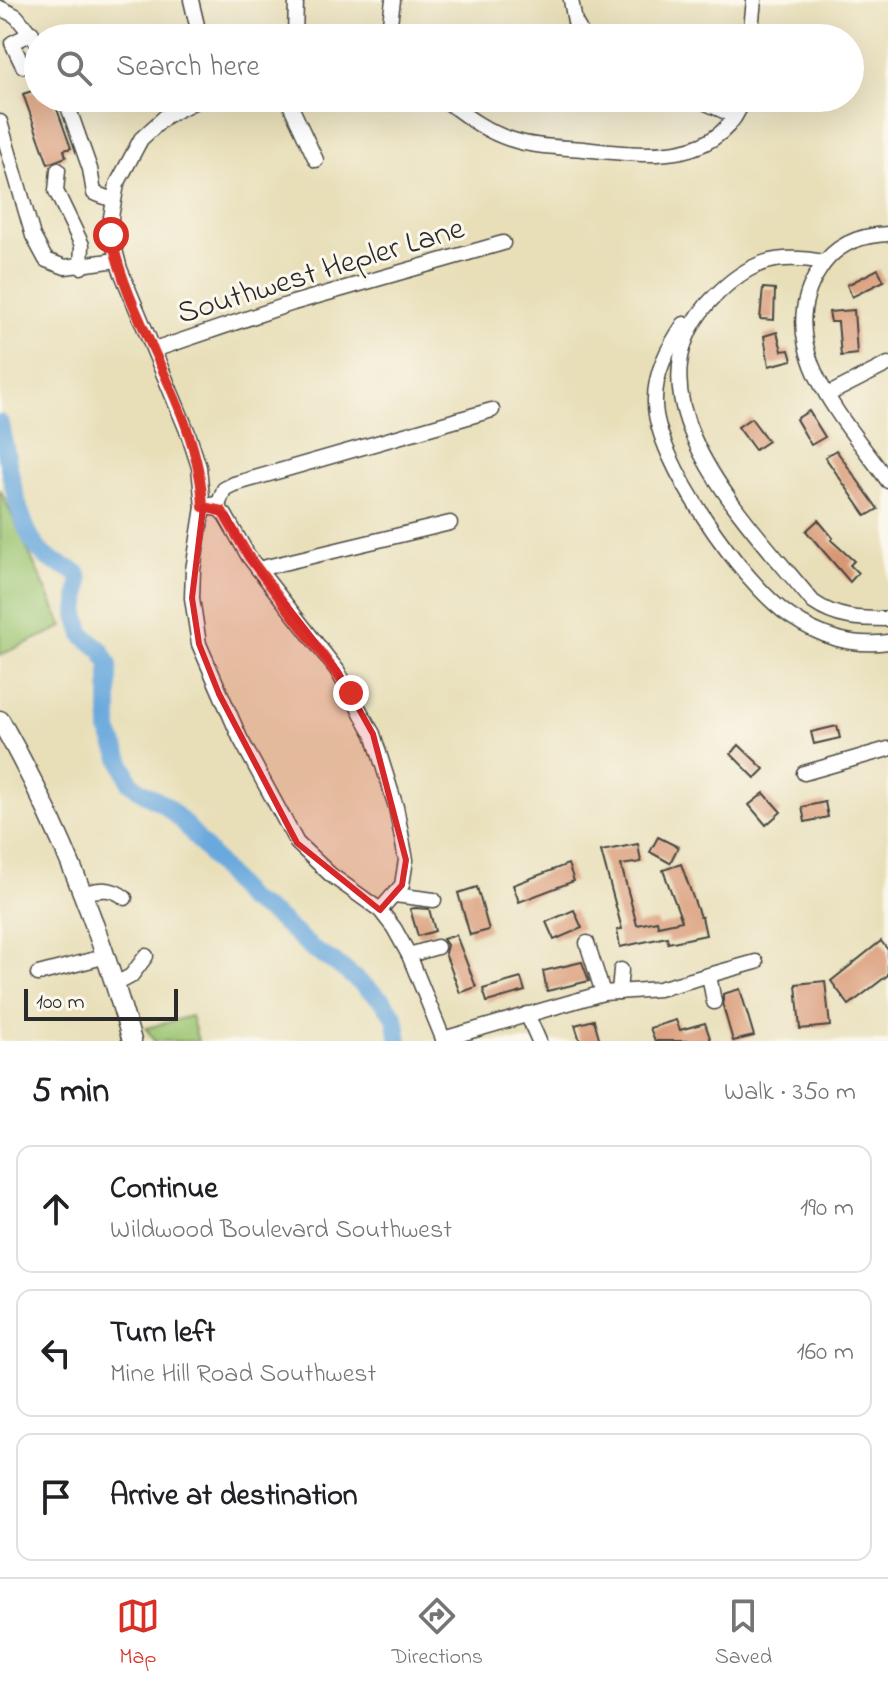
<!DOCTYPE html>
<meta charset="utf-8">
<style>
body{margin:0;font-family:"Indie Flower",sans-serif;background:#f6f6f6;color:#202124}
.scale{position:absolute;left:24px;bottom:20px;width:154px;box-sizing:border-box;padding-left:8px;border:4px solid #2b2b2b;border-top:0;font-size:22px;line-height:28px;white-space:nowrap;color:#2b2b2b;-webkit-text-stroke:6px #fbf7ec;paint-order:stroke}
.stop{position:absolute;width:24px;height:24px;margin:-18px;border:6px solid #d93025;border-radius:50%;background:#fff}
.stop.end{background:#d93025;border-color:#fff;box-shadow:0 2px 8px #0008}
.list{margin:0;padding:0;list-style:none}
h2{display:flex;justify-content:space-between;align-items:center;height:104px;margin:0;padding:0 32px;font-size:34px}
h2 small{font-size:26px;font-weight:400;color:#757577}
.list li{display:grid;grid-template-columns:52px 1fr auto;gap:24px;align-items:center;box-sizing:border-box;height:128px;margin:0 16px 16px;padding:0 16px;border:2px solid #e0e0e0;border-radius:16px}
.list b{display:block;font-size:30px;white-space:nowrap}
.list p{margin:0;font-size:26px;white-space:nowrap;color:#757577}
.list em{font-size:26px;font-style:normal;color:#757577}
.icon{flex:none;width:44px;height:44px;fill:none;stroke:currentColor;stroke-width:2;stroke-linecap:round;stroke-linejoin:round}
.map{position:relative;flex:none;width:888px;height:1041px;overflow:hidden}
.search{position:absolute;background:#fff;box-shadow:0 8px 32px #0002;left:24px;right:24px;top:24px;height:88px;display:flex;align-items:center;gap:20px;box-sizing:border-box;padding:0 28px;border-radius:44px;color:#757577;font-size:30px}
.sheet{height:536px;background:#fff}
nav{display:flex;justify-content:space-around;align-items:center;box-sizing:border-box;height:112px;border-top:2px solid #e0e0e0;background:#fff;font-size:22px;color:#757577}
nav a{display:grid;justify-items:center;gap:4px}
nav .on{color:#d93025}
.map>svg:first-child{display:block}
</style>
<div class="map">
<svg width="888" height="1041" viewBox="0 0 888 1041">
<rect width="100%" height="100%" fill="#fbf7ec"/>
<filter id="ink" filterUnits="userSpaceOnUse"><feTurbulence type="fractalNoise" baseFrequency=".0125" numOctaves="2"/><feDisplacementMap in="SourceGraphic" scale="16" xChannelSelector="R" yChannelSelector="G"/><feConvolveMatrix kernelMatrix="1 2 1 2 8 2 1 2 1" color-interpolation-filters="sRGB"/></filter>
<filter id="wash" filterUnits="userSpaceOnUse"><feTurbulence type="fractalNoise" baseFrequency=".006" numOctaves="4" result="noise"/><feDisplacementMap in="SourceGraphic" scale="32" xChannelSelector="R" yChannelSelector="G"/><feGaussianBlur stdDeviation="1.8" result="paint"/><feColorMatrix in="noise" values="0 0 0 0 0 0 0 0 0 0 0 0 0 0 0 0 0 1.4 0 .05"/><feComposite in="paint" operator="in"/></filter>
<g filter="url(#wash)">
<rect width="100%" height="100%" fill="#e8dfb9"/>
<g fill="#9bc470" stroke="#63784e" stroke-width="2">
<path d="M0,489L63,627L0,655Z"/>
<path d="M191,1016L198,1041H154L146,1028Z"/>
</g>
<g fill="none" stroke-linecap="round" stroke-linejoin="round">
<path stroke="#6ba9dd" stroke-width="18" d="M0,423C8,458 17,531 44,555C54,564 66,566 77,573L80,580L77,615L83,635L102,651L109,665V731L130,782L139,790L165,805L185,824L248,900L274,915L315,951L337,964L383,1001L395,1017L399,1041"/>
</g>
<g id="blocks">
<g fill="#d99875">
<path d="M38,89V98H53L71,148L64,150L66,157L48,164L23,94Z"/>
<path d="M878,269L884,281L852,297L847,285Z"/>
<path d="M763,288L775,289L774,320L760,319Z"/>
<path d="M854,310L857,354L841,356L838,322H831L829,312Z"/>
<path d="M777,332L782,351L789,350L792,360L769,366L764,336Z"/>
<path d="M809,411L825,437L811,445L796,419Z"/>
<path d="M751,418L768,441L755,450L738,427Z"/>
<path d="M836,450L878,509L866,516L825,457Z"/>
<path d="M818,520L833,538L831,540L854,561L850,565L858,573L850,582L806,531Z"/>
<path d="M837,726L840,738L814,744L811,732Z"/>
<path d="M739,745L764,769L755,778L731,754Z"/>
<path d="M764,793L781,812L766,825L749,805Z"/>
<path d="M825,802L828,817L805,822L802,807Z"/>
<path d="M658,837L678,847L670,863L650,852Z"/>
<path d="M638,844L641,862L621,865L637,925L657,921L658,926L682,921L663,870L681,864L700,917H702L706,935L668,943L667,937L620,947L617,930L622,929L601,851Z"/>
<path d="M568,864L574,881L519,902L513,885Z"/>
<path d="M477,887L489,930L470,935L458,893Z"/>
<path d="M415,908L429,909L435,931L418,936L410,909Z"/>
<path d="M574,910L582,928L554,940L546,922Z"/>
<path d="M456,935L476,987L460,993L445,953L447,945L443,939Z"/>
<path d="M881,941L888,950V975L849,1005L831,981Z"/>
<path d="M582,962L589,981L547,991L543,971Z"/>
<path d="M521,978L525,991L487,1002L483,989Z"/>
<path d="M825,981L830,1026L800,1029L796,984Z"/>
<path d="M740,989L754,1036L733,1041L723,1006V994Z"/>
<path d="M594,1020L600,1041H580L575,1025Z"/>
<path d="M676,1020L680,1030L705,1023L711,1041H655L650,1028Z"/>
</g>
</g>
</g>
<g filter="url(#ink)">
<use href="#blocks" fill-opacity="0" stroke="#474640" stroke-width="2"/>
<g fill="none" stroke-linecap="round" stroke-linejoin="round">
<defs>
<g id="minor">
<path d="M191,0L200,38"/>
<path d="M571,0L575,22L584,38"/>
<path d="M0,8L16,16L38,43"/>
<path d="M295,38L296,0"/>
<path d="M388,38L393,0"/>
<path d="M750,38L754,0"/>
<path d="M23,66L12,43L32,33"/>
<path d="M65,98L90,169L94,193L113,200"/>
<path d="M202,98L166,116L141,139L117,184L111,217V235L120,269L188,433L199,467L203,507L193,570L192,598L199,644L240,738L297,843L331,875L380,910L394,928L409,955L444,1041"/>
<path d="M287,98L316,160"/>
<path d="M442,98C462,113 486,132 510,139C533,147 559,147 583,149C641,155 719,168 744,98"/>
<path d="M695,98L735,116"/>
<path d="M0,122L33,236L46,260L65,267L117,260"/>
<path d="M58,170L56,191L82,245L81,267"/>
<path d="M888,234C860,235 835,245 820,269C769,344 846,422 888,481"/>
<path d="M824,262C776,253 750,261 715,296C615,395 750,524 813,602C837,619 860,619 888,619"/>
<path d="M684,324C668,348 654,373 655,403C655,460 744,585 790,616C821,637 851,647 888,642"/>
<path d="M154,350L293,303L503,243"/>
<path d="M827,395L888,364"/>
<path d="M207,506L219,503L224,489L234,484L492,410"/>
<path d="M203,507L219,509L225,515L249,557L337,670L373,734L396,807L406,860L402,885L380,910"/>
<path d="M258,569L450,523"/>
<path d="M804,773L888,749"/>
<path d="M84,893C100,889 112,887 125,898"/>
<path d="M395,895L434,900"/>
<path d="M587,943L603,993"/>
<path d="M409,955L437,947"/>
<path d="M38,974L107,956"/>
<path d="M709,975L714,1002"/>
<path d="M116,984L131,976L146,956"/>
<path d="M619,992L621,970"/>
<path d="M527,1014L539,1041"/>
<path d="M443,1039L603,993L659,989L756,962"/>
</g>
<path id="major" d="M0,720C59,824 99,926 132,1041"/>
</defs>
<use href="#minor" stroke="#474640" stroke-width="17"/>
<use href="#major" stroke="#474640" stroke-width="21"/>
<use href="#minor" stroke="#fff" stroke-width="14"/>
<use href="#major" stroke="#fff" stroke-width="18"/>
</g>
</g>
<g fill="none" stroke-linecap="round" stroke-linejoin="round" filter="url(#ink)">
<path stroke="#d93025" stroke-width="10" d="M111,235C130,329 199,410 203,507L222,511L249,557L351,693"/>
</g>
<path fill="#d62828" fill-opacity="0.2" stroke="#d62828" stroke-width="6" stroke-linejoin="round" d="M203,507L225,515L249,557L337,670L373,734L406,860L402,885L380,910L297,843L219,694L199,644L192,598Z"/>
<g text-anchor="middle" stroke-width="6" stroke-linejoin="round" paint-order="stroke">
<g font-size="32" fill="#2b2b2b" stroke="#fbf7ec">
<text transform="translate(320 269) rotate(-17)" y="11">Southwest Hepler Lane</text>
</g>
</g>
</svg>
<div class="scale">100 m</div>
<div class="stop" style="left:111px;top:235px"></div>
<div class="stop end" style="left:351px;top:693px"></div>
<div class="search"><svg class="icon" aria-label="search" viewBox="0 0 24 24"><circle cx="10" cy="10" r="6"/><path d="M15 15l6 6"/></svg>Search here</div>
</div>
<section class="sheet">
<h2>5 min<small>Walk · 350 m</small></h2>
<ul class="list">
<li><svg class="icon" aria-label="ahead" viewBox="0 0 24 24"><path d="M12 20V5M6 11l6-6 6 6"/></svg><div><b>Continue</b><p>Wildwood Boulevard Southwest</p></div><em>190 m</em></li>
<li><svg class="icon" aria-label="left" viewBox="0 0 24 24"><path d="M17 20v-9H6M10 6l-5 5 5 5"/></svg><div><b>Turn left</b><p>Mine Hill Road Southwest</p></div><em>160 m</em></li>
<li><svg class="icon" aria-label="arrive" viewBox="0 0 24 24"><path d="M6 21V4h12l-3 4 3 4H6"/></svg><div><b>Arrive at destination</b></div></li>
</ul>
</section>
<nav>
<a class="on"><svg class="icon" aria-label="map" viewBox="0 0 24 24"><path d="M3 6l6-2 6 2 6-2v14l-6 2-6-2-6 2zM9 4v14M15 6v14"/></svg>Map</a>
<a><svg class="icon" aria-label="directions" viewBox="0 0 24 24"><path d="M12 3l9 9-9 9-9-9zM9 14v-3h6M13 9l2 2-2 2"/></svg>Directions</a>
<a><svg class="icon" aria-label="saved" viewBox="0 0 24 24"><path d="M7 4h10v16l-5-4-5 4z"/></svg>Saved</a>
</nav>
